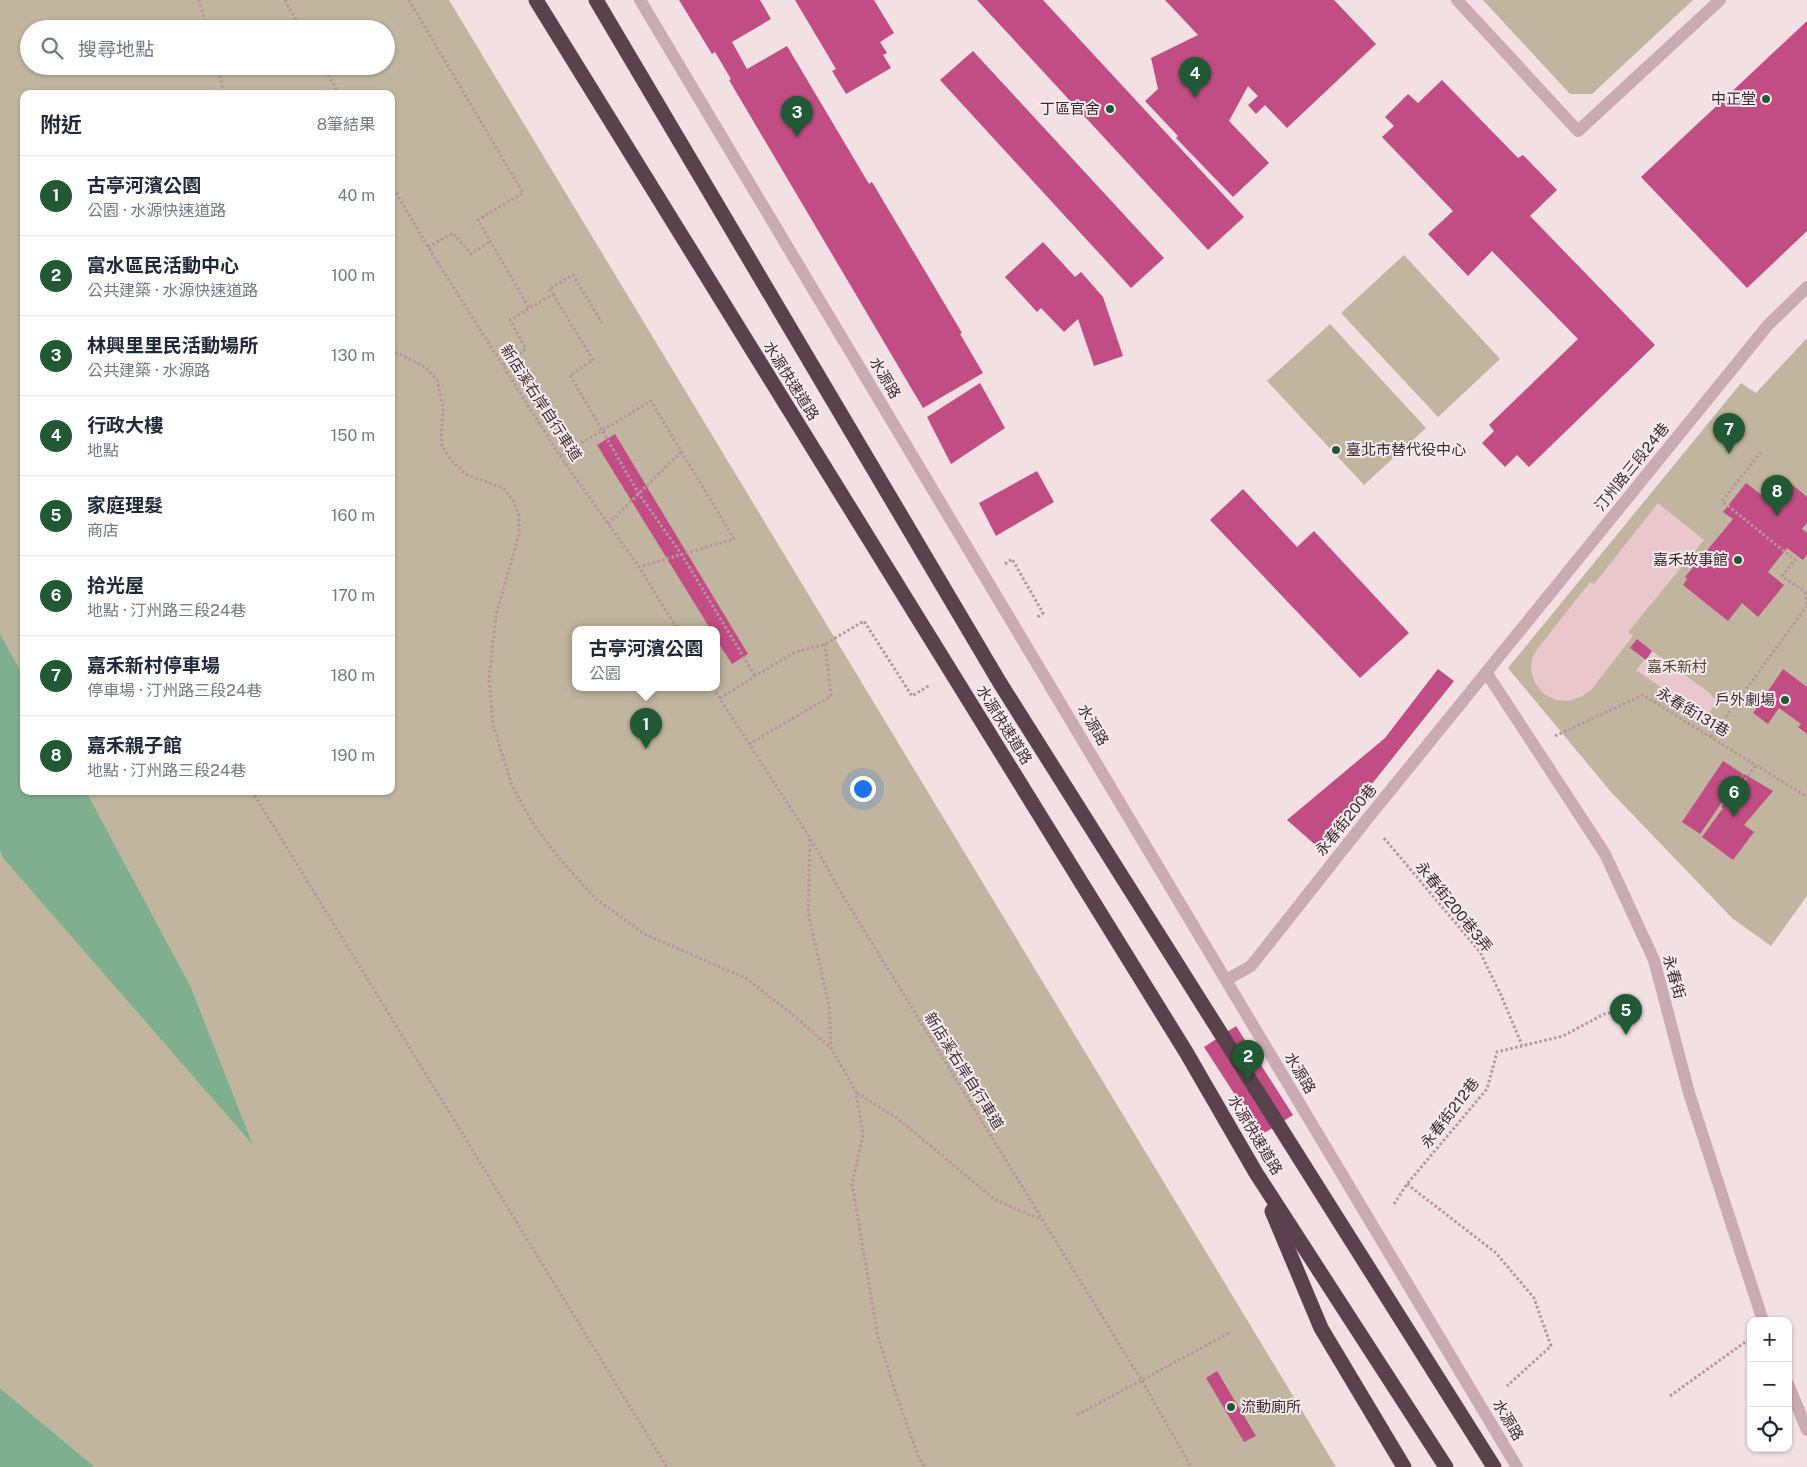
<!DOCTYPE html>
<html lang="zh-TW">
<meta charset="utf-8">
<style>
body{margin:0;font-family:"Public Sans","Noto Sans TC",sans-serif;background:#f6f6f7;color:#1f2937}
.controls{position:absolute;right:15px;bottom:15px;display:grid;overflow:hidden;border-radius:10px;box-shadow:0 1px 4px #0004}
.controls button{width:45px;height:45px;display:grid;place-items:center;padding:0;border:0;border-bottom:1px solid #e0e1e3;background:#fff;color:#1f2937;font:25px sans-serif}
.you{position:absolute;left:862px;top:788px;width:18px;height:18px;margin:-12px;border:4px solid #fff;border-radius:50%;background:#1a73e8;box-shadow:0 0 0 8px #1a73e833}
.badge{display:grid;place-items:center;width:32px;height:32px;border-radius:50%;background:#215935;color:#fff;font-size:16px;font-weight:700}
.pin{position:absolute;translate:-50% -41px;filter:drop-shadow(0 1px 2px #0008)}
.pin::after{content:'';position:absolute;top:26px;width:18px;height:15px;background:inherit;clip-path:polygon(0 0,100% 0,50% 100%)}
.popup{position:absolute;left:572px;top:626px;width:148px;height:65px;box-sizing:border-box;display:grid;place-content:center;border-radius:10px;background:#fff;filter:drop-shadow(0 1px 4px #0005);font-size:16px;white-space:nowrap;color:#747a83}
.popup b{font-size:19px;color:#1f2937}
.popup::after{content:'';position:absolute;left:50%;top:100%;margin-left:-10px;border:10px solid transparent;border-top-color:#fff}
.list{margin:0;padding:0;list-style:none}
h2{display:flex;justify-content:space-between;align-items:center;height:65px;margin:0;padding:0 20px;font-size:21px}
h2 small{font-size:16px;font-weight:400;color:#747a83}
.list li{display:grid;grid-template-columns:32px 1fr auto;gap:15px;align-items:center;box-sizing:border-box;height:80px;padding:0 20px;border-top:1px solid #e0e1e3}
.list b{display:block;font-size:19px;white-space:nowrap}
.list p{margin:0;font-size:16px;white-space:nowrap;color:#747a83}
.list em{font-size:16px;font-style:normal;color:#747a83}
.icon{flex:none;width:28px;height:28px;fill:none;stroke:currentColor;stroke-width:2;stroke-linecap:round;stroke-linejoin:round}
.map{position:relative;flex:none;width:1807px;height:1467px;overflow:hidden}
.search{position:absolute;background:#fff;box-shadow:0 1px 4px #0004;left:20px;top:20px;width:375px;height:55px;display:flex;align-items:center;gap:12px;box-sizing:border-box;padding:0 18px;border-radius:28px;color:#747a83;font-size:19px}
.panel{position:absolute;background:#fff;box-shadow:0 1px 4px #0004;left:20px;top:90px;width:375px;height:705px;border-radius:10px}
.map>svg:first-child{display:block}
</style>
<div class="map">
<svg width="1807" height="1467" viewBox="0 0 1807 1467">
<rect width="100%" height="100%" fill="#f2e0e3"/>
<g fill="#c1b59f" fill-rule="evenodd">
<path d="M0,0H449L1336,1467H95L0,1388V851L5,859L252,1143L191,987L86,791H391V94H24V677L0,633ZM29,29H386V66H29ZM576,630H716V688H576Z"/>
<path d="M1483,0H1693L1592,94H1570Z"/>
<path d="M1404,255L1500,359L1438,417L1341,313Z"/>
<path d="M1330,324L1426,428L1364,485L1267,381Z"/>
<path d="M1807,338V896L1771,946L1732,918L1611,792L1508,668L1741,383L1756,393Z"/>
</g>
<g fill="#eac7cc">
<path d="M1658,503L1704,540L1628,632L1633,636L1592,689L1581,697L1568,701L1556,700L1544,694L1535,683L1531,671L1532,658L1538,648L1590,582L1594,584Z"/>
<path d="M1652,651L1711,694L1712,697L1718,701L1709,713L1703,716L1636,670Z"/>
</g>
<g fill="#7faf8f">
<path d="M0,633L24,677V791H86L191,987L253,1145L4,859L0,851Z"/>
<path d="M0,1388L95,1467H0Z"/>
</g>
<g fill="#c24d84">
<path d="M679,0H760L771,19L732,42L747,69L787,46L869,184L872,182L962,333L960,334L983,373L923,408L729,80L731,79L715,52L712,54Z"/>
<path d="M795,0H874L894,33L880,42L887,53L883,55L891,68L846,94L832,71L836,69Z"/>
<path d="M977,0H1043L1244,217L1208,250Z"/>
<path d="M1165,0H1334L1376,44L1287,128L1265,105L1256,114L1248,105L1258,96L1248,86L1229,121L1269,163L1233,197L1176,138L1178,136L1145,101L1158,89L1151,58L1198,35Z"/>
<path d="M1807,21V231L1747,288L1641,177Z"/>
<path d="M973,51L1164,258L1131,288L940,80Z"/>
<path d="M1442,80L1518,158L1523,155L1557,190L1530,216L1655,345L1529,467L1517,455L1505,467L1482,443L1494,431L1489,425L1578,339L1492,251L1468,276L1428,234L1453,211L1382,137L1394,126L1385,117L1408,94L1418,103Z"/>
<path d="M1043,242L1075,277L1081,272L1103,297L1123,356L1094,366L1078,319L1064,332L1041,308L1037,312L1005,277Z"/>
<path d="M980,383L1005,428L951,464L927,417Z"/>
<path d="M615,434L748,654L732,664L716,639V630H711L597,445Z"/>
<path d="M1037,471L1054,502L996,536L979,503Z"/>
<path d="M1788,481L1807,497V523L1802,529L1807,533V555L1803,560L1787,548L1768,572L1784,585L1758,617L1742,603L1728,621L1683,585L1687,579L1685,577L1733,519L1723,512L1746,483L1768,500L1775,490L1779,493Z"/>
<path d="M1243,489L1297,547L1314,531L1409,633L1360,678L1210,520Z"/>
<path d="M1637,639L1652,651L1646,660L1630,648Z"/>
<path d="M1438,669L1454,681L1320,849L1287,820L1385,738Z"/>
<path d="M1783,669L1807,687V734L1798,727L1801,724L1779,708L1768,724L1753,713Z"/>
<path d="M1723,761L1743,774L1735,788L1744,774L1773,791L1744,825L1754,832L1733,860L1702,837L1723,808L1721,807L1728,796L1727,795L1700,834L1682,822Z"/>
<path d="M1236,1026L1293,1115L1261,1135L1204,1047Z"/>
<path d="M1217,1371L1256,1436L1244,1442L1206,1378Z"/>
</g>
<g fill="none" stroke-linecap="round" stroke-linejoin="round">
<g stroke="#b6959f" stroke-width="3" stroke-dasharray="2.5 2.5" stroke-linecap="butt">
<path d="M199,0L207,29"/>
<path d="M285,0L301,29"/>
<path d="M409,0L523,193L478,220L529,308"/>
<path d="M217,66L224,94"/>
<path d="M323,66L339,94"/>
<path d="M391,184L428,247L560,456L639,567L678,630"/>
<path d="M428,247L453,233L471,254L491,241"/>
<path d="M553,294L593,360L570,375L639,494L682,555L755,676"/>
<path d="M391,350L425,367L437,380L443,407L441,443L450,459L465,474L503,488L513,500L519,516V534L496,615L489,679L493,724L512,786L534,825L560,859L596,899L646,935L746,978L799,1020L831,1048L856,1092L863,1134L852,1184L878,1337L898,1400L919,1458L925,1467"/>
<path d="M503,365L526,349L510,320L553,294L549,289L573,275L602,323"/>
<path d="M1761,452L1722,501L1795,560L1782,576L1805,592L1807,605"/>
<path d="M560,456L651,401L734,539L639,567"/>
<path d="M608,524L682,451"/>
<path d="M1005,564L1012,559L1043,613L1036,618"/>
<path d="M713,688L810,838L846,901L1142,1381L1191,1467"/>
<path d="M720,698L793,653L825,644L864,621L912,696L930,685"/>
<path d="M1555,736L1643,695L1807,797"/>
<path d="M1711,737L1807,606"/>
<path d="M749,744L831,696L825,644"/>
<path d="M252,791L667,1467"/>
<path d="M1723,801L1727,804L1756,765"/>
<path d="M1384,838L1480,952L1500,993L1522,1045"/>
<path d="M810,839L808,912L829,1006L831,1048"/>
<path d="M857,1093L897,1118L994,1199L1042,1220"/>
<path d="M1407,1184L1496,1253L1534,1298L1551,1346L1507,1386"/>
<path d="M1394,1204L1407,1184L1487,1089L1497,1052L1563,1036L1604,1014L1642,1007"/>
<path d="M1670,1396L1748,1340"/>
<path d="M1077,1415L1229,1333"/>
</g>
<g stroke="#cbabb3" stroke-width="12">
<path d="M640,0L1517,1467"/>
<path d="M1457,0L1578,131L1720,0"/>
<path d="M1486,672L1605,854L1654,960L1689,1093L1763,1321"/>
<path d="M1226,980L1251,966L1368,818L1768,325L1807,287"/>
<path d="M1788,1384L1807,1430"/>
</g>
<g stroke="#59424b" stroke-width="15">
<path d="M536,0L1186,1052L1256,1173L1446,1467"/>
<path d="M596,0L1000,683L1494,1467"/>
<path d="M1272,1211L1321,1328L1404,1467"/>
</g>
</g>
<g fill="#215935" stroke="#faecee" stroke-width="2">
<circle cx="1766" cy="99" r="5"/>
<circle cx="1110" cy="109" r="5"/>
<circle cx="1336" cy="450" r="5"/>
<circle cx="1738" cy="560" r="5"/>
<circle cx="1785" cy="700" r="5"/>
<circle cx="1231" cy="1407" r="5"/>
</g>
<g text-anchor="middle" stroke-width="4" stroke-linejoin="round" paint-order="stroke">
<g font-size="15" fill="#392a30" stroke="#faecee" text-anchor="end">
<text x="1756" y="104">中正堂</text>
<text x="1100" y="114">丁區官舍</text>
<text x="1346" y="455" text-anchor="start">臺北市替代役中心</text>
<text x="1728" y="565">嘉禾故事館</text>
<text x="1775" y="705">戶外劇場</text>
<text x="1241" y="1412" text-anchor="start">流動廁所</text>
</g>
<g font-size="15" fill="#392a30" stroke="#faecee">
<text transform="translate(885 378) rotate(59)" y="5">水源路</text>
<text transform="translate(791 381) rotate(58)" y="5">水源快速道路</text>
<text transform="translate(541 403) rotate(57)" y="5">新店溪右岸自行車道</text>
<text transform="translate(1632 467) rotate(-51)" y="5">汀州路三段24巷</text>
<text transform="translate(1693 712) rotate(31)" y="5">永春街131巷</text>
<text transform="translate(1004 725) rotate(58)" y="5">水源快速道路</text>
<text transform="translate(1093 725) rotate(59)" y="5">水源路</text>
<text transform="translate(1346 820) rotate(-51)" y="5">永春街200巷</text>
<text transform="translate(1454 907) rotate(51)" y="5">永春街200巷3弄</text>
<text transform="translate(1674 977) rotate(74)" y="5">永春街</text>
<text transform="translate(964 1071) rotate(58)" y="5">新店溪右岸自行車道</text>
<text transform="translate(1300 1073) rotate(59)" y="5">水源路</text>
<text transform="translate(1450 1113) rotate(-52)" y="5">永春街212巷</text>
<text transform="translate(1255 1135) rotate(59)" y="5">水源快速道路</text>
<text transform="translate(1508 1420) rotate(59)" y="5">水源路</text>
</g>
<g font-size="15" fill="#56492f" stroke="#faecee">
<text x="1677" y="672">嘉禾新村</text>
</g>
</g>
</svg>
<div class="controls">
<button>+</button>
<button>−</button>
<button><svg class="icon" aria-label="locate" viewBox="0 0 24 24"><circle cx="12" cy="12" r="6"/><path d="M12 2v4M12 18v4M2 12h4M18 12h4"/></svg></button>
</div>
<div class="you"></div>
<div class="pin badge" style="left:646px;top:749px">1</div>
<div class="popup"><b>古亭河濱公園</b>公園</div>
<div class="pin badge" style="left:1248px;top:1081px">2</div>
<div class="pin badge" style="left:797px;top:137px">3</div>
<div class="pin badge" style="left:1195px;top:98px">4</div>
<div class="pin badge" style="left:1626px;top:1035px">5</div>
<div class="pin badge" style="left:1734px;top:817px">6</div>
<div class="pin badge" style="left:1729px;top:454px">7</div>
<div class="pin badge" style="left:1777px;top:516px">8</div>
<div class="search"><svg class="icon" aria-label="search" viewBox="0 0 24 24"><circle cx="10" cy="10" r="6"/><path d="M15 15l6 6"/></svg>搜尋地點</div>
<section class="panel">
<h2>附近<small>8筆結果</small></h2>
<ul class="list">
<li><span class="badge">1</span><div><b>古亭河濱公園</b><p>公園 · 水源快速道路</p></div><em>40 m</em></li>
<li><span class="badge">2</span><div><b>富水區民活動中心</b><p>公共建築 · 水源快速道路</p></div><em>100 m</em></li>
<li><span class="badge">3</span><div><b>林興里里民活動場所</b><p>公共建築 · 水源路</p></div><em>130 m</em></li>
<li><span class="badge">4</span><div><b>行政大樓</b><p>地點</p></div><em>150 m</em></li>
<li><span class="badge">5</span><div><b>家庭理髮</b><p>商店</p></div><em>160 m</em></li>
<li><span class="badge">6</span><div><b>拾光屋</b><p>地點 · 汀州路三段24巷</p></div><em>170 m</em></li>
<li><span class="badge">7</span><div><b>嘉禾新村停車場</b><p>停車場 · 汀州路三段24巷</p></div><em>180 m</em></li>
<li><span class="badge">8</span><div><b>嘉禾親子館</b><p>地點 · 汀州路三段24巷</p></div><em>190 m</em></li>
</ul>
</section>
</div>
